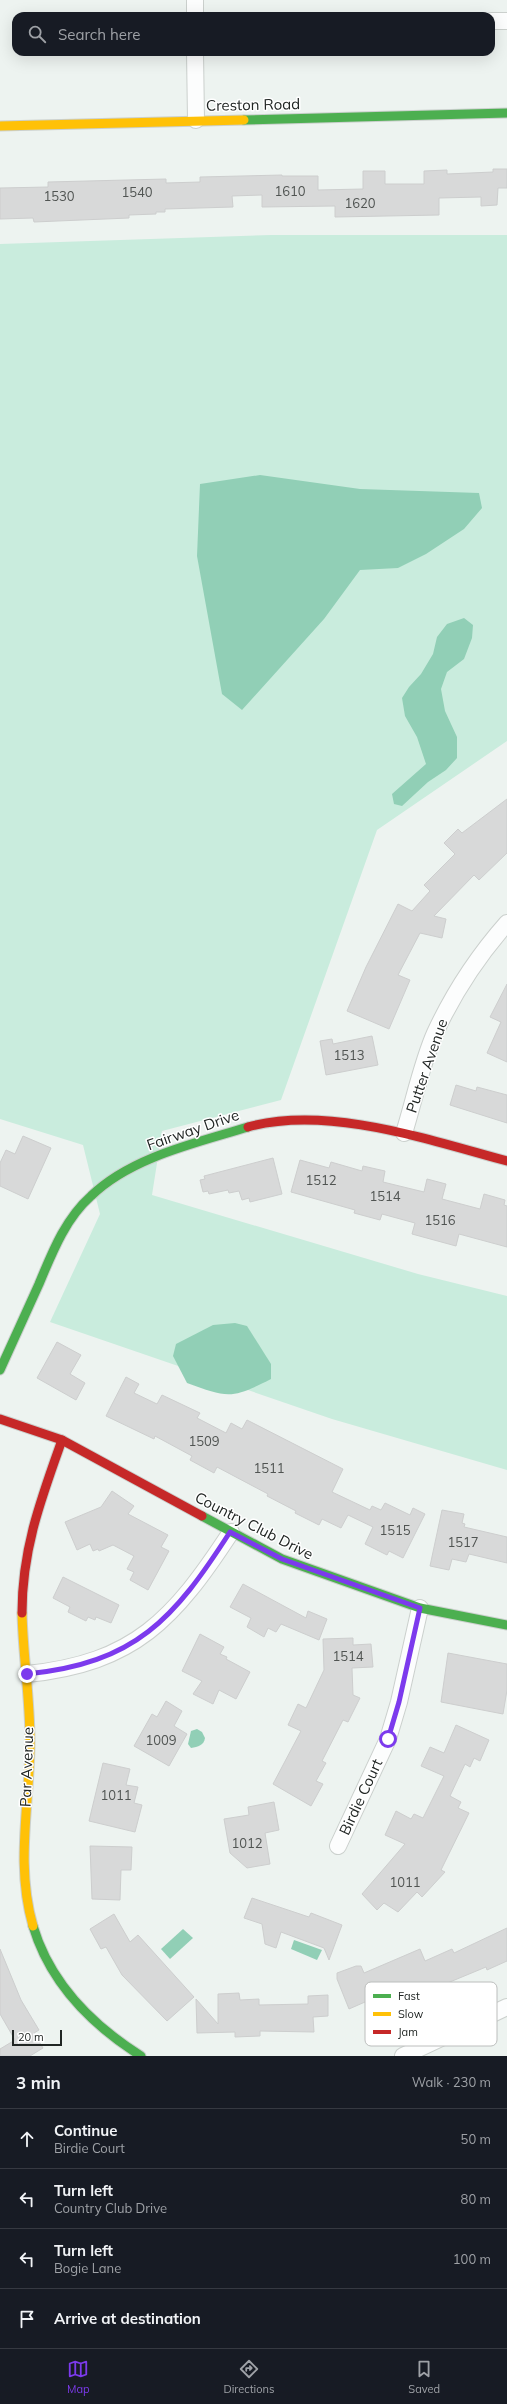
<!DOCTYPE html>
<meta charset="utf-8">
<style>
body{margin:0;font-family:Mulish,sans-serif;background:#242831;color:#f1f3f6}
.scale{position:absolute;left:12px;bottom:10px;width:50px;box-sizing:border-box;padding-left:4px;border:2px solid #212624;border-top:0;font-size:11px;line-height:14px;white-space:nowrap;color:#212624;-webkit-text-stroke:3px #fff;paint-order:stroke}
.stop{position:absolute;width:12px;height:12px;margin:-9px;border:3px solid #7c3aed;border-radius:50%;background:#fff}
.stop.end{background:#7c3aed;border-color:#fff;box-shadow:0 1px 4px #0008}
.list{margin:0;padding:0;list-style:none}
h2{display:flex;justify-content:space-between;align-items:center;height:52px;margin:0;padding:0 16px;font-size:17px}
h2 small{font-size:13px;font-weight:400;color:#9ea1a6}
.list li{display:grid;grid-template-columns:26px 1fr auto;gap:12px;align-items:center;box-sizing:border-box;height:60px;padding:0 16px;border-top:1px solid #363941}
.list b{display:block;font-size:15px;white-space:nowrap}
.list p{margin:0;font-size:13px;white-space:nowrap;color:#9ea1a6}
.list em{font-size:13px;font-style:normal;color:#9ea1a6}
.icon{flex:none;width:22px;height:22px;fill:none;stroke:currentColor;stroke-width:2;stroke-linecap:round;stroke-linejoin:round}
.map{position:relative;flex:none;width:507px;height:2056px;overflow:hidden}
.search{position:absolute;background:#171b24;box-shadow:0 4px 16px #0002;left:12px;right:12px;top:12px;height:44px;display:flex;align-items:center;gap:10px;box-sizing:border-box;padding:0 14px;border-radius:12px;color:#9ea1a6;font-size:15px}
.sheet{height:292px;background:#171b24}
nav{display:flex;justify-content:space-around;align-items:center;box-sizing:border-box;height:56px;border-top:1px solid #363941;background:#171b24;font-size:11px;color:#9ea1a6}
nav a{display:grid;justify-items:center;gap:2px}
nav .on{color:#7c3aed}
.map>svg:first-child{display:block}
</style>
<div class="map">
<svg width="507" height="2056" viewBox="0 0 507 2056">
<rect width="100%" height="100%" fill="#edf3f0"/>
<path fill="#c9ecdd" d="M271,235H507V741L377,830L281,1100L162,1131L152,1195L418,1274L507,1296V1470L332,1419L50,1322L100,1214L83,1145L0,1119V244Z"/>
<g fill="#91cfb6">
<path d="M260,475L360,489L479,493L482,508L464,529L426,554L398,568L360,570L324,619L242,710L222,694L197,556L200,484Z"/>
<path d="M464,618L473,625L472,638L464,659L447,672L441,689L445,711L457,737V758L446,770L428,782L402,806L394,804L392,794L426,764L417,737L405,716L402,698L409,687L421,674L433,654L437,637L447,624Z"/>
<path d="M235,1323L247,1326L271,1364V1379C232,1399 228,1398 187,1383L173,1356L176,1344L213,1325Z"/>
<path d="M197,1729L202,1732L205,1738C204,1745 198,1747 191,1748L188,1744L191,1731Z"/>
<path d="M183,1929L193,1938L170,1959L161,1949Z"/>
<path d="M294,1940L322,1950L317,1960L291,1949Z"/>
</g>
<g fill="#d8d9d9" stroke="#cdcece">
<path d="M493,169H507V188H498L497,205L481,206V197L439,198V215L335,217V206L262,207V195L232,196L233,207L165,209V212H156V214L129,215V218L34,222L33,218L0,219V188L48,187V182L166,179V183L200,182V177L282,175V176H318V190L363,189V171H385V184H424V171L447,170V174L493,172Z"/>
<path d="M507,799V853L479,880L474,875L434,916L446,919L442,938L420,933L398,975L410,980L389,1029L347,1011L366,967L398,904L412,911L430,891L424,885L455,854L444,843L458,829L462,833Z"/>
<path d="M507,984V1062L487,1053L501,1022L490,1017Z"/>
<path d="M372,1036L378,1065L326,1075L320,1041L332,1039L333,1044Z"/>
<path d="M456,1085L476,1091L477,1087L507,1095V1123L450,1105Z"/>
<path d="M23,1136L51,1148L28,1199L0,1186V1163L6,1150L15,1154Z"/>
<path d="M273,1158L282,1194L250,1202L249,1198L242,1200L239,1191L229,1193L228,1190L209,1194L208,1191L203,1192L200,1180L205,1179L204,1176Z"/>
<path d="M300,1160L329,1168L331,1162L362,1171L363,1166L385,1171L383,1182L424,1192L427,1179L446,1184L442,1199L480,1209L484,1194L505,1200L504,1205L507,1206V1247L459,1234L456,1246L412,1234L415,1223L382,1214L380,1220L354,1213L355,1210L291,1192Z"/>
<path d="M57,1342L81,1355L70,1374L85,1383L76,1400L37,1378Z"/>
<path d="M126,1377L139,1384L134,1393L157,1404L162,1395L200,1413L197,1418L226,1433L231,1423L242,1429L247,1420L343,1469L332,1492L370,1510L372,1506L381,1510L385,1503L410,1515L413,1508L425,1514L403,1558L389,1551L387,1555L365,1544L373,1527L348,1515L341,1528L322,1519L319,1525L295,1513L296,1511L267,1496L268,1494L217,1467L214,1473L190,1460L192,1456L155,1436L154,1439L106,1416Z"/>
<path d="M112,1491L134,1506L128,1514L168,1535L161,1547L169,1551L148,1590L130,1580L134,1572L127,1569L134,1556L113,1545L99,1551L98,1549L93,1551L90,1544L77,1550L65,1522L101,1507Z"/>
<path d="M442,1510L464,1514L462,1523L465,1524L464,1527L507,1537V1563L469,1554L466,1562L452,1559L449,1570L430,1566Z"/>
<path d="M63,1577L119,1605L111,1623L96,1617L95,1620L88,1617L86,1621L68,1612L70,1607L53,1598Z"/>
<path d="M243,1584L306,1618L308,1611L327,1619L319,1640L281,1624L276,1632L268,1628L264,1637L247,1627L251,1618L230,1607Z"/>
<path d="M200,1634L224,1647L220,1654L227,1657L226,1659L250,1672L236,1699L219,1690L213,1704L193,1694L202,1681L182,1671Z"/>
<path d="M353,1638V1645L371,1644L373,1667L352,1668L353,1695L360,1698L348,1722L343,1720L322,1761L326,1763L316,1781L323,1784L311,1806L273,1784L301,1731L288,1725L298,1704L306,1708L324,1670L323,1639Z"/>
<path d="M448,1653L507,1664V1690L503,1714L441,1702Z"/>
<path d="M166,1701L182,1711L174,1726L187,1734L169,1766L134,1746L152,1714L157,1717Z"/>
<path d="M456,1725L489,1740L480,1761L474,1758L470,1767L465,1764L450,1796L461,1802L458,1808L469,1813L441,1870L445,1872L422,1897L417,1892L398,1912L384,1903L377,1910L362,1894L405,1844L385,1835L396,1811L411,1819L414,1814L423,1818L444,1776L421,1766L430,1747L444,1753Z"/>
<path d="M103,1763L130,1769L126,1785L138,1787L134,1803L142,1805L135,1832L89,1821Z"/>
<path d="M274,1802L279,1830L265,1833L270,1864L247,1868L230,1853L224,1819L249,1815L248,1807Z"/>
<path d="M90,1846L132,1847L131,1870H121L120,1900L92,1899Z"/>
<path d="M252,1898L309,1917L311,1913L342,1925L329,1960L324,1948L281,1932L276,1948L265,1944L262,1924L244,1918Z"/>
<path d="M114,1914L130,1942L138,1935L194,1997L167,2021L122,1975L106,1947L101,1949L90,1929Z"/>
<path d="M507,1928V1961L487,1970L486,1967L445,1984L446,1987L397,2007L399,2013L374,2023L365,2002L349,2009L337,1979V1973L356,1966H361L364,1973L420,1949L425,1961L452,1949L454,1953Z"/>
<path d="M0,1949L21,2000L39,2030L34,2033L43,2048L30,2056H0V2049L15,2040L0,2014Z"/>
<path d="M239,1993L240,2000L259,1999V2005L308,2004V1996L328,1995V2016L313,2017L314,2032L260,2031V2036L235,2037V2032L197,2033L196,1999L218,2024V1994Z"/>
</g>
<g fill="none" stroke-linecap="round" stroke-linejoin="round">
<defs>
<g id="street">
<path d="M195,0V16"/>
<path d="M491,21H507"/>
<path d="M195,52L196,120"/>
<path d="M404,1133C414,1101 422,1062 435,1033C454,992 477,957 507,923"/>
<path d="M27,1674C135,1663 174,1619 231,1532"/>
<path d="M338,1846L388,1739L399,1702L420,1608"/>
<path d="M403,2056L507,2007"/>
</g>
<g id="fast">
<path d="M244,120L507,113"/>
<path d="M0,1370C13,1341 26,1313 39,1284C52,1253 65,1219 91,1196C131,1157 196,1143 248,1127"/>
<path d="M202,1516L282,1559L420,1608L507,1625"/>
<path d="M33,1926C50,1983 92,2025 141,2056"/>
</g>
<g id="slow">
<path d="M0,126L244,120"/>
<path d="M22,1613C23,1656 30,1698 30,1741C30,1804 15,1864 33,1926"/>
</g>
<g id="jam">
<path d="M248,1127C328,1105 429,1140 507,1161"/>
<path d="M0,1419L62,1440L202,1516"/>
<path d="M22,1613C22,1549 41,1499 62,1440"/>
</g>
</defs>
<use href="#street" stroke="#cbd0cd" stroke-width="18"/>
<use href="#fast" stroke="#cbd0cd" stroke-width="11"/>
<use href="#slow" stroke="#cbd0cd" stroke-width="11"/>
<use href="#jam" stroke="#cbd0cd" stroke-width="11"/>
<use href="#street" stroke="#fcfdfd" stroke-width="16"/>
<use href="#fast" stroke="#4caf50" stroke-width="9"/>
<use href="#slow" stroke="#ffc107" stroke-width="9"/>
<use href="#jam" stroke="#c62828" stroke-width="9"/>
</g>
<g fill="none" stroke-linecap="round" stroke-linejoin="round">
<path stroke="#7c3aed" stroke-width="5" d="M27,1674C136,1663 174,1619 230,1532L282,1559L420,1608L399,1702L388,1739"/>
</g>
<g text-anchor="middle" stroke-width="3" stroke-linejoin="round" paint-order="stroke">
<g font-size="13" fill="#505452">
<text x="290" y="196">1610</text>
<text x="137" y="197">1540</text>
<text x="59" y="201">1530</text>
<text x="360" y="208">1620</text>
<text x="349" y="1060">1513</text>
<text x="321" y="1185">1512</text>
<text x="385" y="1201">1514</text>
<text x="440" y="1225">1516</text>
<text x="204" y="1446">1509</text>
<text x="269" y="1473">1511</text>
<text x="395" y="1535">1515</text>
<text x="463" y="1547">1517</text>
<text x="348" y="1661">1514</text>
<text x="161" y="1745">1009</text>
<text x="116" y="1800">1011</text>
<text x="247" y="1848">1012</text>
<text x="405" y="1887">1011</text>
</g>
<g font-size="15" fill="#212624" stroke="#fff">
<text transform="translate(253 105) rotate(-1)" y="5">Creston Road</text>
<text transform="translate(427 1066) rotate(-71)" y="5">Putter Avenue</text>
<text transform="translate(193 1130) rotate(-19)" y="5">Fairway Drive</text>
<text transform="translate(254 1526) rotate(27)" y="5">Country Club Drive</text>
<text transform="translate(27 1767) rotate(-88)" y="5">Par Avenue</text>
<text transform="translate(361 1797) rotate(-65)" y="5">Birdie Court</text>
</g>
</g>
<rect x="365" y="1982" width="132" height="64" rx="6" fill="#fff" stroke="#bcbebd" stroke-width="1"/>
<rect x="373" y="1994" width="18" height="4" fill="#4caf50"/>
<rect x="373" y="2012" width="18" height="4" fill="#ffc107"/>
<rect x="373" y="2030" width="18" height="4" fill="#c62828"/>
<g font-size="11" fill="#212624">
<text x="398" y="2000">Fast</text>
<text x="398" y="2018">Slow</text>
<text x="398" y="2036">Jam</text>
</g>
</svg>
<div class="scale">20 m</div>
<div class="stop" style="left:388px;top:1739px"></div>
<div class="stop end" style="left:27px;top:1674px"></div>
<div class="search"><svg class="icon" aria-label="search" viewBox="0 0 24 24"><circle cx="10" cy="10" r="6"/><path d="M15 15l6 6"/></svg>Search here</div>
</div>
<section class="sheet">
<h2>3 min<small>Walk · 230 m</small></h2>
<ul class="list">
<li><svg class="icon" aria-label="ahead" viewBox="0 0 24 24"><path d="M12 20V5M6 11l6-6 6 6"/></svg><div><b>Continue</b><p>Birdie Court</p></div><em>50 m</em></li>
<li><svg class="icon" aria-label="left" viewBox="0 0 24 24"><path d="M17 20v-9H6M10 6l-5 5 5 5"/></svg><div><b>Turn left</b><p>Country Club Drive</p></div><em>80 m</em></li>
<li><svg class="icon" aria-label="left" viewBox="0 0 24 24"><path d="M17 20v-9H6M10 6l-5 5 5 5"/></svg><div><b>Turn left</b><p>Bogie Lane</p></div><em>100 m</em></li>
<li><svg class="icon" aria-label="arrive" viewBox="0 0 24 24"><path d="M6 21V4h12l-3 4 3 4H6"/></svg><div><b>Arrive at destination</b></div></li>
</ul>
</section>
<nav>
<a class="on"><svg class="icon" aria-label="map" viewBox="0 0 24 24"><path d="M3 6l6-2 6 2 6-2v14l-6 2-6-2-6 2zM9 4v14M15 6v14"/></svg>Map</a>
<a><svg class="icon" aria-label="directions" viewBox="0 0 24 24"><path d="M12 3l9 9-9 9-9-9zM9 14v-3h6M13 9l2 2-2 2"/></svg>Directions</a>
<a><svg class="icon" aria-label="saved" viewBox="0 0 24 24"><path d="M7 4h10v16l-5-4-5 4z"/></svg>Saved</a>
</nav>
